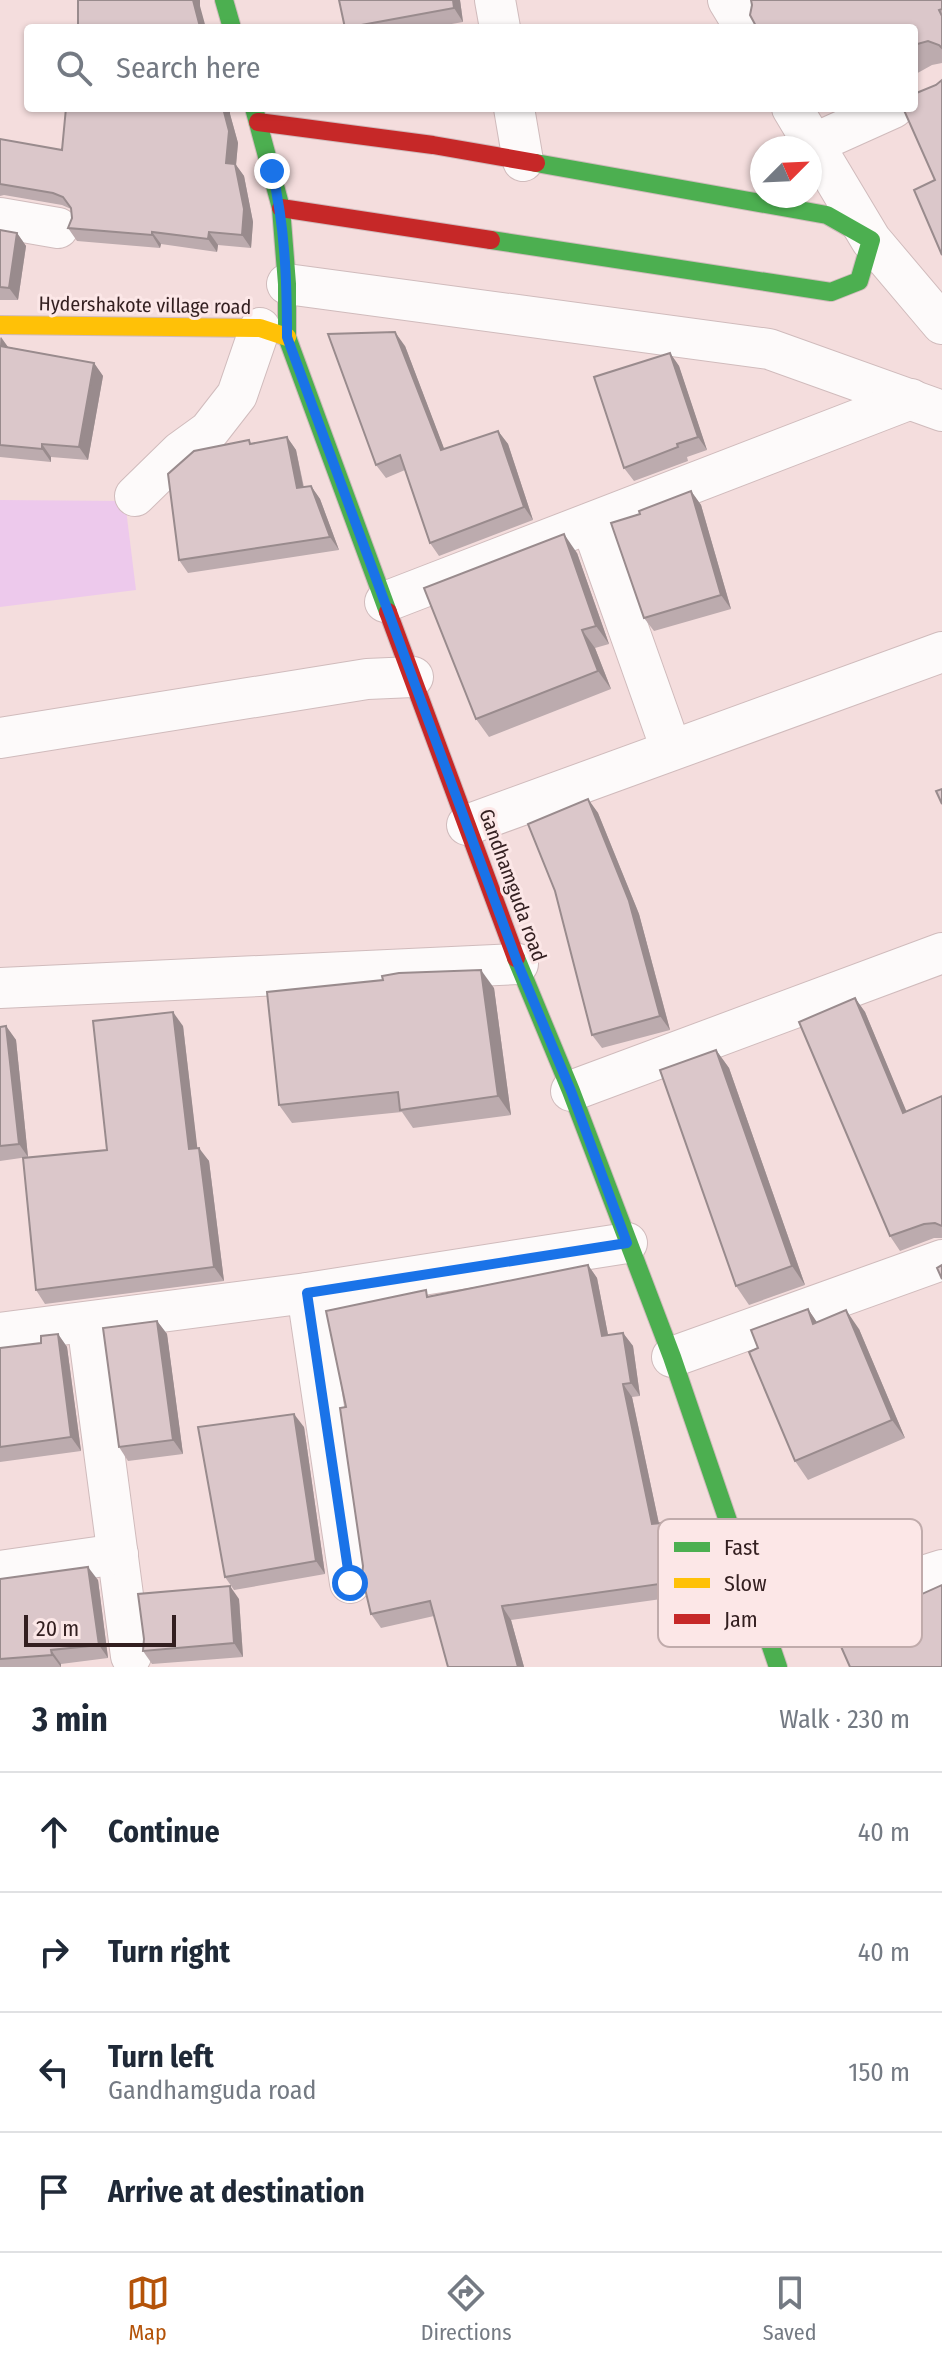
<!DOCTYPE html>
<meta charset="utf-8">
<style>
body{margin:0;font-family:"Fira Sans Condensed",sans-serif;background:#f2f2f3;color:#1f2937}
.compass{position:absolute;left:750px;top:136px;width:72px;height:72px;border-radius:50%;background:#fff;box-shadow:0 2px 6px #0004;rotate:66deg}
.scale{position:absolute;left:24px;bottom:20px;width:152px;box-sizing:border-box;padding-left:8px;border:4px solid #331f20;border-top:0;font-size:22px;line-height:28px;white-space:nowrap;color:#331f20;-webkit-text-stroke:6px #fce7e7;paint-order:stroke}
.stop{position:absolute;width:24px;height:24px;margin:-18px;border:6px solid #1a73e8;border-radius:50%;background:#fff}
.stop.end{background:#1a73e8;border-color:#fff;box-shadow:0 2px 8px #0008}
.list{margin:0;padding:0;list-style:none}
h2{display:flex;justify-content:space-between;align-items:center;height:104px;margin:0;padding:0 32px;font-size:34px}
h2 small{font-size:26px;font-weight:400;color:#747a83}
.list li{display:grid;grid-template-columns:52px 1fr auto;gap:24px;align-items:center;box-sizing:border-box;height:120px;padding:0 32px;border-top:2px solid #e0e1e3}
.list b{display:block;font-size:30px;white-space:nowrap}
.list p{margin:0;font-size:26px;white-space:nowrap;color:#747a83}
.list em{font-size:26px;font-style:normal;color:#747a83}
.icon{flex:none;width:44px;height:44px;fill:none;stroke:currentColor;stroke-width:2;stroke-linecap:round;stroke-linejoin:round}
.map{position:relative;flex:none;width:942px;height:1667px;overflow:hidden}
.search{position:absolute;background:#fff;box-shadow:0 2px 6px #0004;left:24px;right:24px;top:24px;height:88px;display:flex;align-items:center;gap:20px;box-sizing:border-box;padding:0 28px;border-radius:8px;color:#747a83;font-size:30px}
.sheet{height:584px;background:#fff}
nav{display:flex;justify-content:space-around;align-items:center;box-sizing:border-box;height:112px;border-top:2px solid #e0e1e3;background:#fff;font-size:22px;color:#747a83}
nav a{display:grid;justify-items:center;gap:4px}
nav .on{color:#b45309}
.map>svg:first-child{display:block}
</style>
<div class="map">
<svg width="942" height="1667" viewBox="0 0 942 1667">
<rect width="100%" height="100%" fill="#f4dddd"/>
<path fill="#edc9ec" d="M0,500L125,501L136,590L0,607Z"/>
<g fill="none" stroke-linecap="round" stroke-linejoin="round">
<defs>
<g id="street">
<path d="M495,0L500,28"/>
<path d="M728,0L745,28"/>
<path d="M514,108L523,161"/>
<path d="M792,108L871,240L942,324"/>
<path d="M813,144L893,108"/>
<path d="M0,218L58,228"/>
<path d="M287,284L769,349L942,411"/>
<path d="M135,496L180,452L209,431L237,395L260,328"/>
<path d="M591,523L671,749"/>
<path d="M385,602L911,399"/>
<path d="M0,738L367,679L413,677"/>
<path d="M467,825L942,652"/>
<path d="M0,988L518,964"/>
<path d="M571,1091L942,953"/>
<path d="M307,1293L350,1583"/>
<path d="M87,1322L131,1656"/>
<path d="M0,1333L307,1293L627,1243"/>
<path d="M672,1357L942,1260"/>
<path d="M0,1571L118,1554"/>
<path d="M764,1626L942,1570"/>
</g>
<g id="fast">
<path d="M224,0L232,28"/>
<path d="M254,108L281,208L287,284V337L388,612"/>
<path d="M491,240L831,292L859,281L871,240L827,215L536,163"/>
<path d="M516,958L571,1091L672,1357L778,1667"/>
</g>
<path id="slow" d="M0,325L260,328L287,337"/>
<g id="jam">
<path d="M258,122L433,145L536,163"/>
<path d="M281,208L491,240"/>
<path d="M388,612L516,958"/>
</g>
</defs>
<use href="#street" stroke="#d0bbbc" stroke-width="42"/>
<use href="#fast" stroke="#d0bbbc" stroke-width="20"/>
<use href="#slow" stroke="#d0bbbc" stroke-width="20"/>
<use href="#jam" stroke="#d0bbbc" stroke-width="20"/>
<use href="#street" stroke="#fdfafa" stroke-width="40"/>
<use href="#fast" stroke="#4caf50" stroke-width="18"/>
<use href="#slow" stroke="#ffc107" stroke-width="18"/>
<use href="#jam" stroke="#c62828" stroke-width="18"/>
</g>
<g fill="#bcabae">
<path d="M339,0H460L463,22L429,28H346Z"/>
<path d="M942,0V63L932,65L914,75V28L752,5Z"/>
<path d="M230,114L238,143L236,165L244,176L253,222L251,248L218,245L217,252L161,244L160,248L77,241L68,228L72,218L71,209L62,205L4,195L0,196V139L62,150Z"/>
<path d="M0,230L17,233L26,246L18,300H0Z"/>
<path d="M0,337L8,347L94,363L103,376L88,460L51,457V462L0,457Z"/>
<path d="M405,346L444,449L498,431L508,444L533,520L439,556L430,543L405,470L386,478L376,465Z"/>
<path d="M670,353L679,366L707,450L687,457L688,461L634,481L624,468Z"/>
<path d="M287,437L296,450L304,487L311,486L320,499L339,550L188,573L179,560L252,444Z"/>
<path d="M691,491L701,505L731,609L654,631L644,618L640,514Z"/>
<path d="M577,553L609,644L595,648L611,689L489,737L476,719Z"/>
<path d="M588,799L598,813L639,914L670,1030L602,1048L592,1035Z"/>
<path d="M494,988L511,1115L413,1128L402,1112L292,1123L279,1105Z"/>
<path d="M855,998L865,1012L906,1111L942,1096V1238H934L900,1251L890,1236Z"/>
<path d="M6,1026L16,1040L28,1157L0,1161V1027Z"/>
<path d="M183,1026L197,1148L209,1161L224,1281L45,1304L36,1290L107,1150Z"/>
<path d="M716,1050L729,1068L805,1285L749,1305L736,1286Z"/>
<path d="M588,1265L597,1278L608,1335L623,1333L633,1346L640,1396L632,1397L659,1524L672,1522L681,1535L690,1595L511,1620L524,1667H448L434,1616L381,1628L371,1614L363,1566L346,1407L430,1296Z"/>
<path d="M808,1309L817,1323L859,1329L905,1438L808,1480L795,1461L758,1348Z"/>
<path d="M157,1321L167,1334L183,1454L128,1461L119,1447Z"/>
<path d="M58,1334L67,1347L81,1451L0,1462V1348L41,1343Z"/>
<path d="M304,1427L325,1574L234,1590L225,1577Z"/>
<path d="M0,1579L98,1580L108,1658L61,1664V1667H0Z"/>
<path d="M239,1599L243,1657L152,1664L143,1651L144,1639Z"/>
</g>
<g fill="#998b8d">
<path d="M193,0H200V6L206,28H202L199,23Z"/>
<path d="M453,0H460L463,22L454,8Z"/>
<path d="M223,108H230V114L238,143L236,165L244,176L253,222L251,248L242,235L226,163Z"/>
<path d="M152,232L161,244L160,248L152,235Z"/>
<path d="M209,232L218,245L217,252L208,239Z"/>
<path d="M17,233L26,246L18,300L9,288Z"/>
<path d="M395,332L405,346L450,464L441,450Z"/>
<path d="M1,337L10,350L0,346Z"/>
<path d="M670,353L679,366L707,450L698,437Z"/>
<path d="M94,363L103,376L88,460L79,447Z"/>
<path d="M498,431L508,444L533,520L524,507Z"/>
<path d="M287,437L296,450L306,501L297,488Z"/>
<path d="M42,444L51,457V462L42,449Z"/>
<path d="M311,486L320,499L339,550L330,537Z"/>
<path d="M691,491L701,505L731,609L721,595Z"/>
<path d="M564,534L577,553L609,644L596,626Z"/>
<path d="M582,630L595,648L611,689L598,671Z"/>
<path d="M588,799L598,813L639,914L670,1030L660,1016Z"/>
<path d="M481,970L494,988L511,1115L498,1096Z"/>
<path d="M855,998L865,1012L913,1127L903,1113Z"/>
<path d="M173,1012L183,1026L199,1162L189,1149Z"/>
<path d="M6,1026L16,1040L28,1157L19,1144Z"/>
<path d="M716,1050L729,1068L805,1285L792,1266Z"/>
<path d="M199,1148L209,1161L224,1281L214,1267Z"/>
<path d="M588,1265L597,1278L611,1350L602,1336Z"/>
<path d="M808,1309L821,1328L813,1324Z"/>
<path d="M846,1310L859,1329L905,1438L892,1420Z"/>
<path d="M157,1321L167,1334L183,1454L173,1440Z"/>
<path d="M623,1333L633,1346L640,1396L631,1383Z"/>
<path d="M58,1334L67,1347L81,1451L71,1437Z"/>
<path d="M623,1384L632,1397L662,1538L652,1524Z"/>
<path d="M294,1414L304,1427L325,1574L316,1561Z"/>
<path d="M672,1522L681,1535L690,1595L681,1581Z"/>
<path d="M88,1567L98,1580L108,1658L99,1645Z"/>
<path d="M230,1586L239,1599L243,1657L234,1643Z"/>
<path d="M502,1606L511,1620L524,1667H518Z"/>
<path d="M51,1650L61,1664V1667L52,1655Z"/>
</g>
<g fill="#dbc7ca" stroke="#998b8d" stroke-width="2">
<path d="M78,0H193L199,23L202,28H78Z"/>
<path d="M339,0H453L454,8L345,28Z"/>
<path d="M751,0H942V9L939,10L942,16V48L939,45L928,41L914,45V28H757L750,15L752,5Z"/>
<path d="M942,80V255L914,190L935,180L903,108H914V94L936,85Z"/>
<path d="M66,108H223L229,131L226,163L235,164L244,209L242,235L209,232L208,239L152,232V235L68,228L72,218L71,208L63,197L53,193L0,184V139L62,150Z"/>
<path d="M0,230L17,233L9,288L0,287Z"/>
<path d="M395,332L441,450L498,431L524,507L430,543L400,455L376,465L328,334Z"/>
<path d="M0,346L94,363L79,447L42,444V449L0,445Z"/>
<path d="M670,353L698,437L677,444L678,447L624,468L594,377Z"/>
<path d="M287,437L297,488L311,486L330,537L179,560L168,474L194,451L249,440L250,444Z"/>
<path d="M691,491L721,595L644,618L611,523L640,514L639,511Z"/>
<path d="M564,534L596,626L582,630L598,671L476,719L424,588Z"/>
<path d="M942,789V804L936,791Z"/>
<path d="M588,799L629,901L660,1016L592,1035L555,891L528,824Z"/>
<path d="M481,970L498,1096L400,1110L398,1092L279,1105L267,992L383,980L382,976L399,973Z"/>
<path d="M855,998L903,1113L942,1096V1226L935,1223L924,1224L890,1236L799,1022Z"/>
<path d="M173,1012L189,1149L199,1148L214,1267L36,1290L23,1158L107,1150L93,1021Z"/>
<path d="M6,1026L19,1144L0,1146V1027Z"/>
<path d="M716,1050L792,1266L736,1286L660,1070Z"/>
<path d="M588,1265L602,1336L623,1333L631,1383L623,1384L652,1524L672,1522L681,1581L502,1606L518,1667H448L430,1601L371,1614L362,1576L363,1566L340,1408L346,1407L326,1311L426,1290L427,1297Z"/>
<path d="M942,1265V1279L937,1268Z"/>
<path d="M808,1309L813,1324L846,1310L892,1420L795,1461L749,1352L758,1348L751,1330Z"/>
<path d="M157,1321L173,1440L119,1447L103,1328Z"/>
<path d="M58,1334L71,1437L0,1447V1348L41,1343V1336Z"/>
<path d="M294,1414L316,1561L225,1577L198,1427Z"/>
<path d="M88,1567L99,1645L51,1650L52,1655L0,1659V1579Z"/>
<path d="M942,1585V1667H850L835,1633Z"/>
<path d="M230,1586L234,1643L143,1651L144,1639L138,1594Z"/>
</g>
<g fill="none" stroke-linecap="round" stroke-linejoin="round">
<path stroke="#1a73e8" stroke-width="10" d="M272,171C285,226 287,281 287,337L518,964L571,1091L627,1243L307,1293L350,1583"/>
</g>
<g text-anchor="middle" stroke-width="6" stroke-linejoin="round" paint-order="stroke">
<g font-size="20" fill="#331f20" stroke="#fce7e7">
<text transform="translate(145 305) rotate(1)" y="7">Hydershakote village road</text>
<text transform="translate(513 885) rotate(70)" y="7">Gandhamguda road</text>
</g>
</g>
<rect x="658" y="1519" width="264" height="128" rx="12" fill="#fce7e7" stroke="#c0abab" stroke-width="2"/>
<rect x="674" y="1542" width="36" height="10" fill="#4caf50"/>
<rect x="674" y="1578" width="36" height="10" fill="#ffc107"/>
<rect x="674" y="1614" width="36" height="10" fill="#c62828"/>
<g font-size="22" fill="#331f20">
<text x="724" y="1555">Fast</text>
<text x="724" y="1591">Slow</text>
<text x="724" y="1627">Jam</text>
</g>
</svg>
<svg class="compass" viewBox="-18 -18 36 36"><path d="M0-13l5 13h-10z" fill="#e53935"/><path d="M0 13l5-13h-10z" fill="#747a83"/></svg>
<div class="scale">20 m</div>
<div class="stop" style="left:350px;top:1583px"></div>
<div class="stop end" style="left:272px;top:171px"></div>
<div class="search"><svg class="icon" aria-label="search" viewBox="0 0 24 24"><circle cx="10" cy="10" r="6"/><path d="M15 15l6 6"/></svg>Search here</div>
</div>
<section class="sheet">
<h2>3 min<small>Walk · 230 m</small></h2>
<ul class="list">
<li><svg class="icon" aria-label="ahead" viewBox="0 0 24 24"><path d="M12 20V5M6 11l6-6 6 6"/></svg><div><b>Continue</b></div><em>40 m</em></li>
<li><svg class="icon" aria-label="right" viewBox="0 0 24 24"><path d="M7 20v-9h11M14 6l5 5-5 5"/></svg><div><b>Turn right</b></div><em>40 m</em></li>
<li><svg class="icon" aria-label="left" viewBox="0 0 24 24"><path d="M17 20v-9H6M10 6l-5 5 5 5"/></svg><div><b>Turn left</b><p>Gandhamguda road</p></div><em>150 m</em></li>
<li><svg class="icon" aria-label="arrive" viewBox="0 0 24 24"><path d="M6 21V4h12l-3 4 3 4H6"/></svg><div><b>Arrive at destination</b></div></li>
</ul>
</section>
<nav>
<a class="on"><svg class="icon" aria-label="map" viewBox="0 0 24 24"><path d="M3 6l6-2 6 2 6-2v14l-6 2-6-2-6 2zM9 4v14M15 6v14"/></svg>Map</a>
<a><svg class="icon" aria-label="directions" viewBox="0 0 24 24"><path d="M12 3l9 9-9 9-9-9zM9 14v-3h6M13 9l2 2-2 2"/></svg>Directions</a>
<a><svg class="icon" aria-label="saved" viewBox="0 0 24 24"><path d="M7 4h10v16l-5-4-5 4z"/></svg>Saved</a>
</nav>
